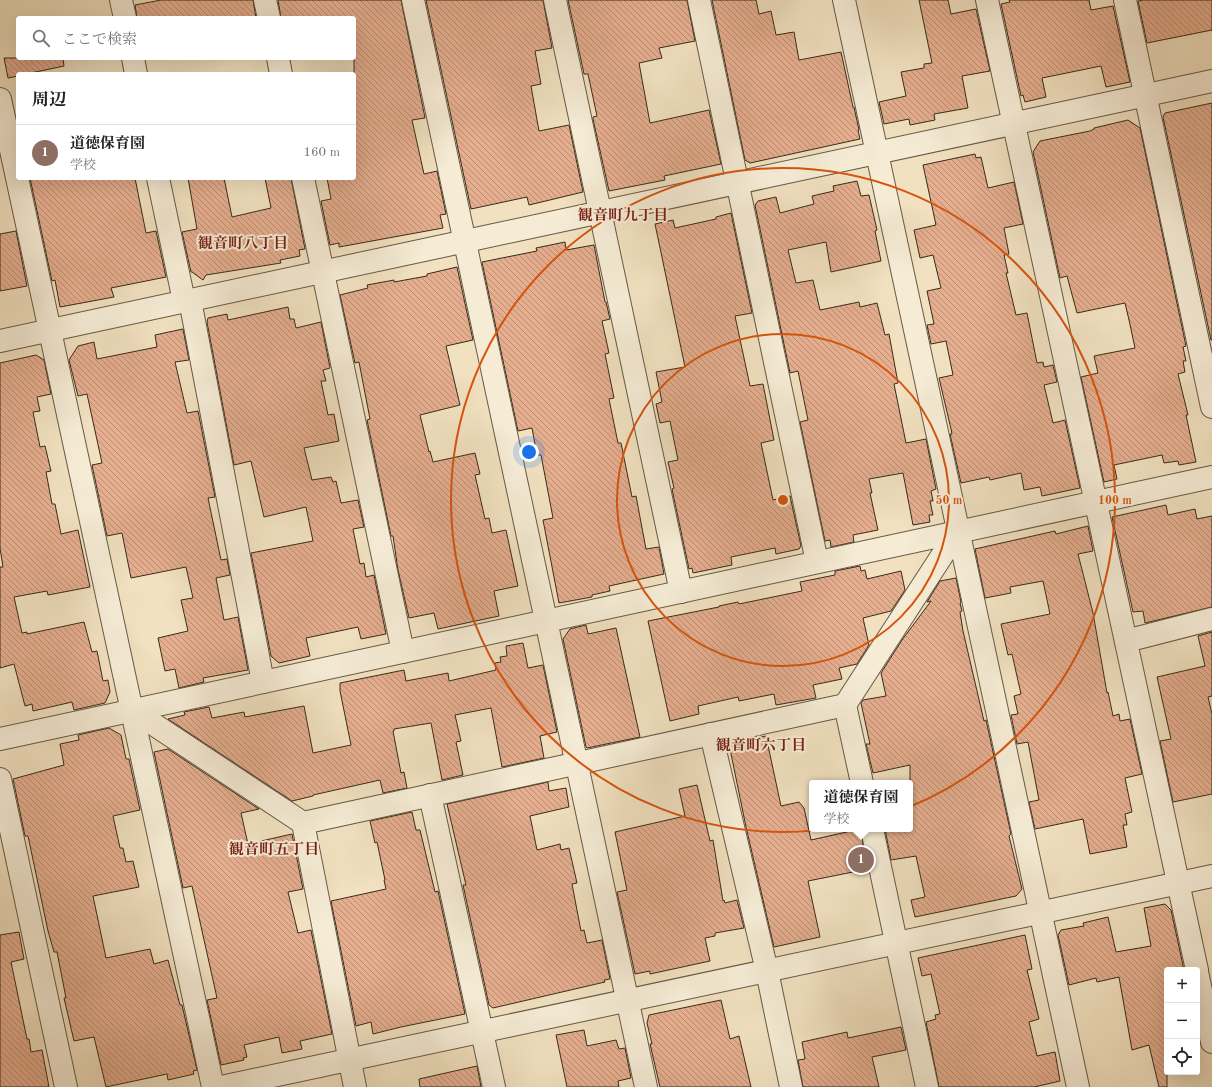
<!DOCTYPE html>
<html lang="ja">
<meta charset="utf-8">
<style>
body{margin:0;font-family:"Old Standard TT","Noto Serif JP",serif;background:#f6f6f6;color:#202124}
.controls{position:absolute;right:12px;bottom:12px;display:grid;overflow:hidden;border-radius:4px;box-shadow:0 4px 16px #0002}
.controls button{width:36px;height:36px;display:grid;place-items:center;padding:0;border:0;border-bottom:1px solid #e0e0e0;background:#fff;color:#202124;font:20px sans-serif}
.you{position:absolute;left:529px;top:452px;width:14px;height:14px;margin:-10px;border:3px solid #fff;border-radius:50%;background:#1a73e8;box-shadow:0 0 0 6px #1a73e833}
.badge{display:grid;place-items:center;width:26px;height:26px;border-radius:50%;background:#b45309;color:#fff;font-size:13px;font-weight:700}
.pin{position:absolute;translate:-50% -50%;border:2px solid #fff;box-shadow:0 1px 4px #0006}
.popup{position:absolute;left:809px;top:780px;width:104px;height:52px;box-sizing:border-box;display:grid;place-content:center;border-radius:4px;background:#fff;filter:drop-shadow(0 1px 3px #0005);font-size:13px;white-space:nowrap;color:#757577}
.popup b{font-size:15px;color:#202124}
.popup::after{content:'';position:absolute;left:50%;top:100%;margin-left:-8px;border:8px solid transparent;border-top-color:#fff}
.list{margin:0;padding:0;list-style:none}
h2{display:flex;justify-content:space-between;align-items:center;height:52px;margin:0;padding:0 16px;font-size:17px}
h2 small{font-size:13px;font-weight:400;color:#757577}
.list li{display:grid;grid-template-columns:26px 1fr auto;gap:12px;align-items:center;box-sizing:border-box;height:56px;padding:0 16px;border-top:1px solid #e0e0e0}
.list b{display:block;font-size:15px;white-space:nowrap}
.list p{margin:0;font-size:13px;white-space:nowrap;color:#757577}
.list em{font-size:13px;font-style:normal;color:#757577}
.icon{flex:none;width:22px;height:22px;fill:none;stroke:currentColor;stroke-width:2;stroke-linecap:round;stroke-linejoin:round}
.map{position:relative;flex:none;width:1212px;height:1087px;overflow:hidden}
.search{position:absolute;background:#fff;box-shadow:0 4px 16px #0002;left:16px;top:16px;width:340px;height:44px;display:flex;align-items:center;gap:10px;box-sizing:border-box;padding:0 14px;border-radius:4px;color:#757577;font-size:15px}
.panel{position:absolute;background:#fff;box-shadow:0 4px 16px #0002;left:16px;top:72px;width:340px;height:108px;border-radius:4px}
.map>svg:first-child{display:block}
</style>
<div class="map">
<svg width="1212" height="1087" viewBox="0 0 1212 1087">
<defs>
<pattern id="building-back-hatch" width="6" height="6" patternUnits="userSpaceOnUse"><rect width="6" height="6" fill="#e5ae8f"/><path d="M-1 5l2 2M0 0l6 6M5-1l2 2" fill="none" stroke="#bb8e74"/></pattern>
</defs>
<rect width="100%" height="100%" fill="#f1e1c0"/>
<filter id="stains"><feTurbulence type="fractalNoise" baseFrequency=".005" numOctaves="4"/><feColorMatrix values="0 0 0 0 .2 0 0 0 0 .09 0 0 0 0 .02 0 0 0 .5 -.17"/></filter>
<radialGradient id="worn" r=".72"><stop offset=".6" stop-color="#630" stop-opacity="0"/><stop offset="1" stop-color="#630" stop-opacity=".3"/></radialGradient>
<g fill="url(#building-back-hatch)" stroke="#382b1a">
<path d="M161,0H253L256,18H137L135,5Z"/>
<path d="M278,0H401L425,118L412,120L424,174L437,171L446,214L440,215L443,228L339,247V243L330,245L321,201L331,199L327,178H354V18H281Z"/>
<path d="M426,0H543L552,48L535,51L541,84L531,86L539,131L569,125L583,192L529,205L527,197L471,209Z"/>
<path d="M568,0H687L695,41L659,48L662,58L639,63L650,123L709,110L721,164L664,176L665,180L609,191L593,119V117L597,116L588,74H584Z"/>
<path d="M712,0H756L759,14L771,11L776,35L794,32L799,60L841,52L853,107H854L859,130H858L860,139L750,163L745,160Z"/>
<path d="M919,0H948L951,14L976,9L990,71L962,76L968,108L934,114L935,120L910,125L909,119L884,124L879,102L906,96L901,72L924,68V64L932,63Z"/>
<path d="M1009,0H1089L1091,10L1113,6L1130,82L1106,87L1101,66L1042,78L1046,97L1025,102L1023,95L1021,96L1001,4L1010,2Z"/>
<path d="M1143,0H1212V30L1147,43L1138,1Z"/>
<path d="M4,58H63L64,66L26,74H18V76L8,78Z"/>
<path d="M1212,103V340H1211L1163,117L1165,113Z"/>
<path d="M1128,120L1140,128L1186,346L1183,347L1186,361H1183L1185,372L1178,374L1188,415H1186L1196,462L1179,465L1178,461L1164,463L1162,455L1114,465L1117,479L1104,482L1081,377L1098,373L1094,356L1135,348L1129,320L1125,303L1077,313L1067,276L1060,278L1033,152L1040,141L1090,131L1094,129V128Z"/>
<path d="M975,154L976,158L981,157L988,188L1014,182L1023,224L1004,228L1009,254L1004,255L1008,273H1006L1016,315L1027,313L1037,363L1043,362L1044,367L1053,365L1057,382L1044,385L1053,423L1065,420L1080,488L1042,496L1040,487L1024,490L1021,473L990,480L989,477L961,483L950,434H952L951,429L939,378L953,375L946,341L931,344L927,325L934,324L927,291L941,288L933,255L920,258L914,230L936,225L923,165Z"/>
<path d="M30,178H135L146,233L156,231L166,277L111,288L114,297L60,307L55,280L52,281Z"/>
<path d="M188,178H224L232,217L271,208L265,178H291L305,249L299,250L300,256L280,260L281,263L206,275L203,280L192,272H191L182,232L197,229Z"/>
<path d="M857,181L861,196L869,195L877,230L875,231L881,261L831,272L826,242L788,250L796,283L813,280L820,310L859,302L860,307L877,303L885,335L889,334L898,383L894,384L906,443L926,439L936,489L931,491L933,501H930L933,515H929L930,522L913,525L903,473L869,479L872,493H870L878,530L853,535L854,542L831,547L830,540L825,541L800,422L808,420L798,371L790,373L755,205L758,201L776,197L780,213L814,204L812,196L834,191L833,186Z"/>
<path d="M731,213L752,313L735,316L750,386L763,384L774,440L761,443L773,500L790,496L801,546L799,549L776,554L775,548L731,557L732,565L693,573L692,568L689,569L672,489L674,488L668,462L678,460L670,421L660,423L656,404L662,402L656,372L685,367L655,224L673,220L675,228L716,219V217Z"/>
<path d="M16,231L27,286L0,291V234Z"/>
<path d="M565,242L566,250L594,245L605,302H606L610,319L602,321L609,353L605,354L614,398L609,399L618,443H621L632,497L636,496L646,549L659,547L664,574L609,586L610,591L592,595V597L559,603L543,520L553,518L541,455H537L532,428L518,431L482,262L537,251L536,248Z"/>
<path d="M457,267L473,340L446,346L460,405L420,415L429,452L430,451L433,462L475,453L480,474L475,475L485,519L489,518L492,533L506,530L518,586L494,591L499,616L438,629L434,613L409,618L398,570L393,536H391L367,420L370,419L359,362L355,363L340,295L368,288L367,285L394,280V282L427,276V274Z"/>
<path d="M288,307L290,319H294L296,328L321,322L330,368L323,370L326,381H321L328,415L334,414L339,441L304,448L312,480L331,477L333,482L336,481L341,503L358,500L364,527L353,529L360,564L364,563L366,577L374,575L386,634L361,639L358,627L306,638L310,656L279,663L271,656L251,553L313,541L306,507L264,517L251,461L234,465L207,322L208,318L227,314L228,320Z"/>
<path d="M183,329L189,360L175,362L187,413L198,411L215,497L208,498L221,560L227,559L230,575L216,578L224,620L238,617L248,670L203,678L204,682L179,688L175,669L165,671L158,638L188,631L181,600L193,598L186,567L131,578L122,533L107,536L92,465L102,463L87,394L78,396L69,360L78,346L94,342L97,359L157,347L155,335Z"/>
<path d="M36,355L44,360L51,394L37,397L40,411L33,412L40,447L45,446L51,471L46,472L52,504H55L61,534L78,530L90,587L48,595L47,591L14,597L22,633L27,632V634L84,622L92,652L97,651L103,681L108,680L110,692L105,703L74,710L72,702L33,711L32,704L25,706L14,664L0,668V567H3L0,548V363Z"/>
<path d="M1166,505L1168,515L1195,509L1197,519L1212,516V607L1145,623L1143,611L1133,612L1112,517Z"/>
<path d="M1088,526L1093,551L1078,554L1093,613L1107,693L1108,692L1113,716L1119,714L1120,721L1130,719L1142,774L1125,778L1132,812L1125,814L1127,825H1123L1127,847L1090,854L1083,819L1035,829L1029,802L1039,800L1028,742L1017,744L1011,715L1018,714L1014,696L1021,694L1012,654L1008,655L1001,624L1050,614L1043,581L1010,587L1011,593L985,598L975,549L1055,531L1056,534Z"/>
<path d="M860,566L861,571L865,570L867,579L901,571L905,590L891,611L863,618L869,645L857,664L839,668L842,679L813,685L816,698L776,705L774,694L739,701L738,697L698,706L699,714L670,721L648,621L719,607V606L738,602L739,604L802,591L800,582L835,575V571Z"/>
<path d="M956,578L961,602L960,603L962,611L960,612L963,631L984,721L986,720L1011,834L1009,836L1022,889L1016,896L915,917L911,900L925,897L916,856L891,860L885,829H910V765L873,773L866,744H870L861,703L863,700L886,696L881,673L902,640L931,601L927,602L940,581Z"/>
<path d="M586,625L588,634L616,628L640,737L587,748L586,747L563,639L570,629Z"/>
<path d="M1212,632V696L1208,697L1212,714V794L1173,802L1160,741L1171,739L1157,677L1205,666L1198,636Z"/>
<path d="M523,643L528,668L543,665L557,732L540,736L544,758L502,767L491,708L455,715L461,741L456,742L463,775L442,780L431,723L394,729V731H393L401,773L404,772L407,788L383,793L380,780L313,795V796L292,801L168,719L185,715L184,712L209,707L212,718L244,712L245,717L304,706L313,753L351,745L340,691V683L404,670L406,681L448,673L449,681L496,670L495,663L501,662L500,657L507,656L506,646Z"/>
<path d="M109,728L121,735L126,759H129L140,810L113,816L120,848H123L126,862L133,861L139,887L93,896L106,958L150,949L154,964L168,960L180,1005H182L197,1070L193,1071L194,1074L168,1080L167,1074L106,1087L94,1037L74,1041L64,998H66L57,952H54L48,931L28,836H25L13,779L64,765L60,744L79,740L78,735Z"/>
<path d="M766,736L781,806L799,802L804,808L811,840L860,829L868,869L808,881L820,937L774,947L746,827L729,744Z"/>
<path d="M168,749L259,809L241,813L248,844L292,834L303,889L288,892L298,933L311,930L332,1034L300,1041L302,1049L282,1053L279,1037L244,1045L247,1057L243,1058L244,1060L221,1065L207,1000L217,998L192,886L183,888L154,752Z"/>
<path d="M548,782L549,791L566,788L569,807L530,816L537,850L560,844L561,850L569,848L577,883L572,884L581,931L584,930L587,943L602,940L610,979L604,980L605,982L493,1008L489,1005L463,885H466L447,804Z"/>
<path d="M697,785L710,841L713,840L723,901L724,900L725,903L737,900L744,928L715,933V936L705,938L710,961L650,974V971L635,974L617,892L627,890L615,832L685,816L679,789Z"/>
<path d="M412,812L416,830H420L435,892L438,891L465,1014L401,1027L373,1034L371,1022L356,1026L331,901L386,889L384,880H385L377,842L375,843L370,821Z"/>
<path d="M1165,904L1171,910L1184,970H1167V1087H1159L1149,1045L1132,1050L1119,977L1097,982L1096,978L1069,985L1058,935L1061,930L1084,926L1083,923L1108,917L1116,952L1151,946L1144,908Z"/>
<path d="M19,932L24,959L11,962L27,1039H29L31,1052L42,1050L49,1087H0V935Z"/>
<path d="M1025,935L1032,969L1027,970L1039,1019L1029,1022L1037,1056L1055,1052L1060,1081L1034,1087H939L926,1022L936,1019L935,1015L940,1014L931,974L922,976L918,958Z"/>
<path d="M721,1000L730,1039L739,1036L751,1087H660L650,1044H652L647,1023L649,1015Z"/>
<path d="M901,1027L906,1050L872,1057L879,1087H803L798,1060L805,1059L802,1042L847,1032L848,1038Z"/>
<path d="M584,1030L587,1046L616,1040L619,1049L625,1048L631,1078L618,1081L619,1087H567L556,1035Z"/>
<path d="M477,1066L481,1087H420L419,1079Z"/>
</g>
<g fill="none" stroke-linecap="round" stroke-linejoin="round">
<defs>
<g id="minor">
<path d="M121,0L125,18"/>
<path d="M265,0L269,18"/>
<path d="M413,0L646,1087"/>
<path d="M555,0L681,592"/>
<path d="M699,0L817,562"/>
<path d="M844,0L1078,1087"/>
<path d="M987,0L1197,970"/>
<path d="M1125,0L1212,407"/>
<path d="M133,58L136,74"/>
<path d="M278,58L281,74"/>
<path d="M0,99L213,1087"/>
<path d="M158,178L184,301"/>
<path d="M303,178L403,652"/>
<path d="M190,300L263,682"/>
<path d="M0,341L1212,81"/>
<path d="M1126,641L1212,619"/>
<path d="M845,705L862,783"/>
<path d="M132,710L303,823L355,1087"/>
<path d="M711,734L767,971L791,1087"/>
<path d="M0,739L1212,477"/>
<path d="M0,779L66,1087"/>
<path d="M430,795L494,1087"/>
<path d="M303,823L845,705L958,531"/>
<path d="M872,829L927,1087"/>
<path d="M1197,972L1212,1042"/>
<path d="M221,1087L1212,876"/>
</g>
</defs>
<use href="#minor" stroke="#665844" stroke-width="24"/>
<use href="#minor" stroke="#f6ecd6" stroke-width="22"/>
</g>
<g fill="none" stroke="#d6540d" stroke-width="2">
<circle cx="783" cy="500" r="166"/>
<circle cx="783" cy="500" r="332"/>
</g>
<g text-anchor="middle" stroke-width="4" stroke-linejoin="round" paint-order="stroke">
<g font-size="15" font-weight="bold" fill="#7a1f14" stroke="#f6ecd6">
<text x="623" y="220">観音町九丁目</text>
<text x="243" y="248">観音町八丁目</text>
<text x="761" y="750">観音町六丁目</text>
<text x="274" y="854">観音町五丁目</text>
</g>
</g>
<circle cx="783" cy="500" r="6" fill="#d6540d" stroke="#f6ecd6" stroke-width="2"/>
<g font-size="12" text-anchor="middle" font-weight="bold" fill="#d6540d" stroke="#f6ecd6" stroke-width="4" stroke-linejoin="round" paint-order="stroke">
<text x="949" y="504">50 m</text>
<text x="1115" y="504">100 m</text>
</g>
<rect width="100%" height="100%" filter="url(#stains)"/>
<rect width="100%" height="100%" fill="url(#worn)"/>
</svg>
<div class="controls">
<button>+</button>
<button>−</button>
<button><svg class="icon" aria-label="locate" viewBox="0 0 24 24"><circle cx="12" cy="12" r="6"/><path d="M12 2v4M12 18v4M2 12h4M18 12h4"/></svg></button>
</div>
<div class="you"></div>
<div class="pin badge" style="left:861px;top:860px;background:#8d6e63">1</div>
<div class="popup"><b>道徳保育園</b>学校</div>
<div class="search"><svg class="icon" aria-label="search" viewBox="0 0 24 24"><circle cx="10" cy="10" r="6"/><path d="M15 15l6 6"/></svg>ここで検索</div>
<section class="panel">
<h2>周辺<small></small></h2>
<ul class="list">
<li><span class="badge" style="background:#8d6e63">1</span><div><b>道徳保育園</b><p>学校</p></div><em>160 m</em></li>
</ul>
</section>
</div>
